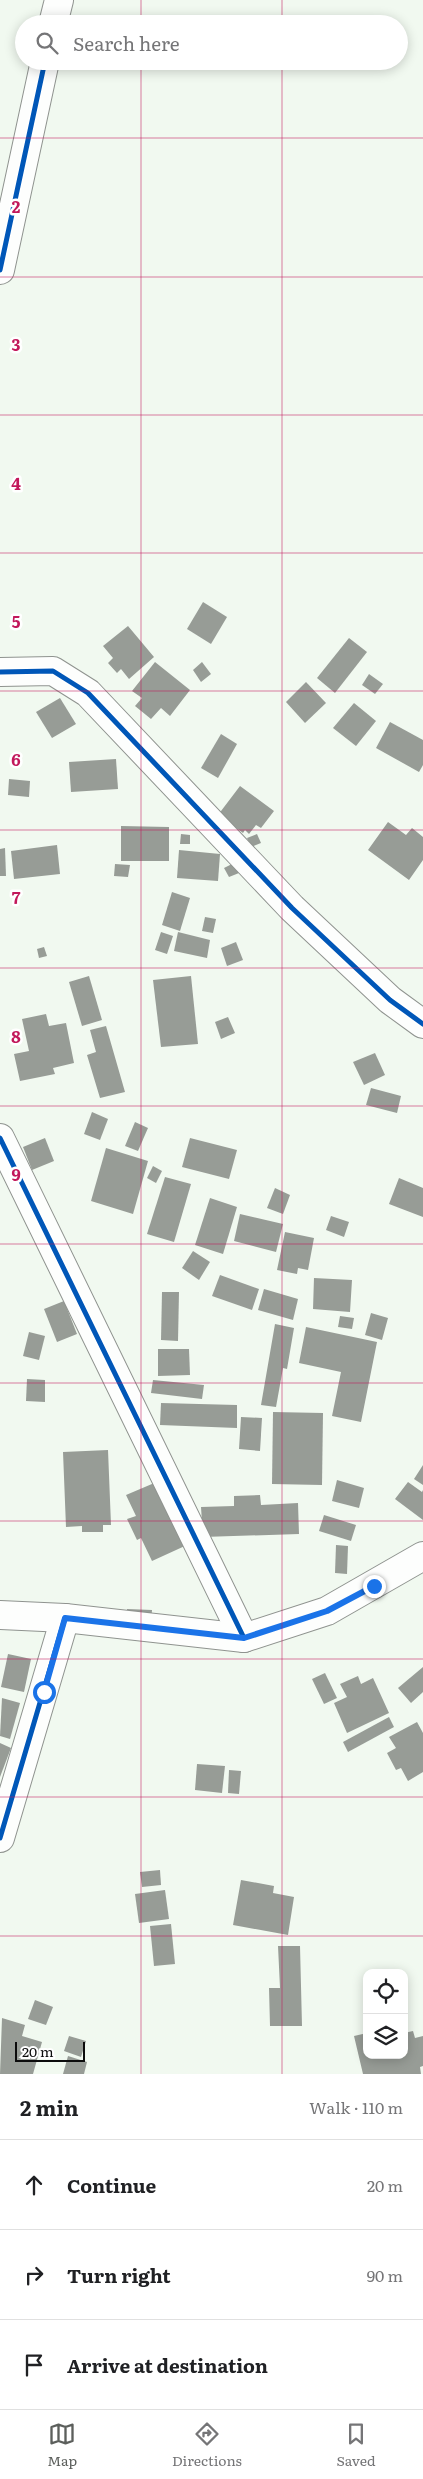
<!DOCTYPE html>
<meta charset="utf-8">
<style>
body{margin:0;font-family:Literata,serif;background:#f2f2f2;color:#202124}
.controls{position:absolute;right:15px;bottom:15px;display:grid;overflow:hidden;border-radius:10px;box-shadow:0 2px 12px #0003}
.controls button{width:45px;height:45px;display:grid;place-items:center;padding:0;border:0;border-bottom:1px solid #e0e0e0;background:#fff;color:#202124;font:25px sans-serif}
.scale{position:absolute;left:15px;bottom:12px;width:70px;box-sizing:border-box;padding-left:5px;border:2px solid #0c0c0c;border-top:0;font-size:14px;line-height:18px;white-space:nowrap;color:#0c0c0c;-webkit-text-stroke:4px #fff;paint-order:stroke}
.stop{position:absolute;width:15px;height:15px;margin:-11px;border:4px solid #1a73e8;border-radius:50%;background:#fff}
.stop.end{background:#1a73e8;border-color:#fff;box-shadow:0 1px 5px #0008}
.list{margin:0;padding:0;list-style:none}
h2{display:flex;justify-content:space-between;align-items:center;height:65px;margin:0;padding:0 20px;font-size:21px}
h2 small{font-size:16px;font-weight:400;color:#757577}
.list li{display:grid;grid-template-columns:32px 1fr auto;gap:15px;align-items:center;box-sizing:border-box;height:90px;padding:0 20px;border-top:1px solid #e0e0e0}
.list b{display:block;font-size:19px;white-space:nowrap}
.list em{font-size:16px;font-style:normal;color:#757577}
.icon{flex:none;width:28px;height:28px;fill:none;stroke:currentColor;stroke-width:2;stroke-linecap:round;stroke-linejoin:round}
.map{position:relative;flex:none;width:423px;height:2074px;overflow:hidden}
.search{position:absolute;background:#fff;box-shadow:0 2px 12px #0003;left:15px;right:15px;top:15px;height:55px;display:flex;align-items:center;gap:12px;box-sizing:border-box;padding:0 18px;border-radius:28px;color:#757577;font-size:19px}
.sheet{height:335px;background:#fff}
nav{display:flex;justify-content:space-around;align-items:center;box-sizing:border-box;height:70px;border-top:1px solid #e0e0e0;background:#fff;font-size:14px;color:#757577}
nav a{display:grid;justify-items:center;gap:2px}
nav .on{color:#5c5f5c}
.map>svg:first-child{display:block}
</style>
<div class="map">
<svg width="423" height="2074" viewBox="0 0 423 2074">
<rect width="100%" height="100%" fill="#f1f9f0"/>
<g fill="#979c96">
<path d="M203,602L227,617L211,644L187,629Z"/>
<path d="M128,626L154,657L129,679L121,669L117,673L108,663L113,658L103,646Z"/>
<path d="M349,638L367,652L335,693L317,678Z"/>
<path d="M155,662L190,690L170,716L161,708L151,719L135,706L142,698L132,691Z"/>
<path d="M202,662L211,674L201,682L193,670Z"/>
<path d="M369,674L383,684L375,694L362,685Z"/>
<path d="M306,682L326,703L305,723L286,702Z"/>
<path d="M60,698L76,724L52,738L36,712Z"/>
<path d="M354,703L376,721L356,746L333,728Z"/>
<path d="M390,722L423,740V765L419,772L376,748Z"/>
<path d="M221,734L237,744L218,778L201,768Z"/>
<path d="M116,759L118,789L71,792L69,762Z"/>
<path d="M9,779L30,781L29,797L8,795Z"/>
<path d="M240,786L274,811L261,828L256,825L249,834L245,830L243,833L218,815Z"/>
<path d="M388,822L406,835L412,828L423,837V860L409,880L368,850Z"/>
<path d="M121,826L169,827V861H121Z"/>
<path d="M181,834L190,835V844H180Z"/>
<path d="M257,834L261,843L251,847L247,838Z"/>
<path d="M57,845L60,874L14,879L11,851Z"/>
<path d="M5,848L6,876H0V849Z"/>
<path d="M179,850L220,854L218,881L177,878Z"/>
<path d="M234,863L239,873L229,877L224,868Z"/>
<path d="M115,864L130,865L128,877L114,876Z"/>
<path d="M172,892L190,898L180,931L162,925Z"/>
<path d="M205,917L216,919L213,933L202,931Z"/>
<path d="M161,932L173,936L167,954L155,950Z"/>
<path d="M178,932L210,940L207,958L174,951Z"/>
<path d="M236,942L243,960L227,966L221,948Z"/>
<path d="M44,947L47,956L39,958L37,949Z"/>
<path d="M89,976L102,1020L82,1026L69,982Z"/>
<path d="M191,976L198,1044L161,1047L153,980Z"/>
<path d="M46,1014L49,1026L66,1023L74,1063L53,1068L55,1074L20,1081L14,1054L29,1051L22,1019Z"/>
<path d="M228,1017L235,1033L221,1039L215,1022Z"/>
<path d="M106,1026L125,1092L100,1098L87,1055L96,1052L90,1030Z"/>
<path d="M375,1053L385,1075L364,1085L353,1062Z"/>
<path d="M371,1088L401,1096L397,1113L366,1105Z"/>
<path d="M92,1112L108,1119L100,1140L84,1134Z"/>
<path d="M135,1122L148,1128L138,1151L125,1146Z"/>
<path d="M45,1138L54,1161L32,1170L23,1147Z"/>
<path d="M190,1138L237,1150L229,1179L182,1167Z"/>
<path d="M106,1148L148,1161L133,1214L91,1201Z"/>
<path d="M153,1166L162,1171L156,1183L147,1178Z"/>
<path d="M165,1177L191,1184L174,1242L147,1234Z"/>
<path d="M399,1178L423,1188V1217L389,1204Z"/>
<path d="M275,1188L290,1195L283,1214L267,1208Z"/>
<path d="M210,1198L237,1207L223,1254L195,1245Z"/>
<path d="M240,1214L283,1224L276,1252L234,1241Z"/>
<path d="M331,1216L349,1222L344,1237L326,1230Z"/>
<path d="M285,1232L314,1238L308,1270L298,1268L297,1274L277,1270Z"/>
<path d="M193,1251L210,1262L199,1280L182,1268Z"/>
<path d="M220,1275L259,1289L252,1310L212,1296Z"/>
<path d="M314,1278L352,1280L350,1312L313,1309Z"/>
<path d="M264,1289L298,1299L293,1320L258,1310Z"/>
<path d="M162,1292H179L178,1341L161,1340Z"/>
<path d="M64,1301L77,1334L57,1342L44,1309Z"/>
<path d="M371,1313L388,1318L382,1340L365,1335Z"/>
<path d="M340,1316L354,1318L352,1329L338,1327Z"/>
<path d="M275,1324L294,1328L287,1369L283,1368L276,1407L261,1405Z"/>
<path d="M306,1327L377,1342L361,1422L332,1416L341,1372L299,1363Z"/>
<path d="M29,1332L45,1336L39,1360L23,1356Z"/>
<path d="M158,1349H189L190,1375L158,1376Z"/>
<path d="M27,1379L45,1380V1402L26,1401Z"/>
<path d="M153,1380L204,1385L202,1399L151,1393Z"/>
<path d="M161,1403L237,1405V1428L160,1425Z"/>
<path d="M273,1412L323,1413L322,1485L272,1484Z"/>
<path d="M241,1417L262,1418L260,1451L239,1449Z"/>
<path d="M108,1450L111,1525H103V1532H82V1526L66,1527L63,1452Z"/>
<path d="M423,1465V1485L414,1479Z"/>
<path d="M337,1480L364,1488L359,1508L332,1501Z"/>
<path d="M159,1481L187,1545L152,1561L141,1538L137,1540L127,1519L136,1516L126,1495Z"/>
<path d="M408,1482L422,1492L423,1490V1520L395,1499Z"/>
<path d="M260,1495L261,1505L298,1503L299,1534L203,1537L201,1507L234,1506V1496Z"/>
<path d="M324,1515L356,1525L351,1541L319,1531Z"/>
<path d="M336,1545L348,1546L347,1574L335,1573Z"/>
<path d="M127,1609L152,1610L151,1621L127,1620Z"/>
<path d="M8,1654L31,1659L24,1692L1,1687Z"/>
<path d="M423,1667V1692L411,1703L398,1688Z"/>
<path d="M325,1673L337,1698L324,1704L312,1679Z"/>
<path d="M358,1676L361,1684L373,1678L389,1713L347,1733L334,1703L347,1697L340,1684Z"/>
<path d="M2,1698L20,1703L10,1739L0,1736Z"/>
<path d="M389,1717L394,1727L348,1752L343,1742Z"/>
<path d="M417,1722L423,1733V1772L408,1781L401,1768L396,1770L387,1753L396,1748L389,1737Z"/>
<path d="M0,1743L11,1748L0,1777Z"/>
<path d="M197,1764L225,1766L222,1793L195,1790Z"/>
<path d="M229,1770L241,1771L239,1794L228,1793Z"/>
<path d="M160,1870L161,1885L142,1887L140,1872Z"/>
<path d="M241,1880L274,1886L273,1893L294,1897L288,1935L233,1925Z"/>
<path d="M165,1890L169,1919L139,1923L135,1894Z"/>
<path d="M171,1924L175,1964L154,1966L150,1926Z"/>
<path d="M278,1946H300L302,2026H270L269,1988H280Z"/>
<path d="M35,2000L53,2007L46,2025L28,2019Z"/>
<path d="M2,2018L25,2025L22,2036L42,2042L33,2074H0Z"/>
<path d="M413,2031L415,2038L423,2036V2066L420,2067L421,2074H363L354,2036L367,2033V2055H404V2033Z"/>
<path d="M69,2036L86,2041L81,2057L64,2051Z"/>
<path d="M68,2056L87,2062L84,2074H63Z"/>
</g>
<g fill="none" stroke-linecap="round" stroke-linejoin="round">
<defs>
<g id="minor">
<path d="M53,24L59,0"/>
<path d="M0,270L45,61"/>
<path d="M0,672L53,671L88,693L292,908L390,1000L423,1024"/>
<path d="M0,1138L244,1638"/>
<path d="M0,1615L65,1618L244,1638L327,1611L423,1556"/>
<path d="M0,1838L65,1618"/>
</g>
</defs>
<use href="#minor" stroke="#8f938f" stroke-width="30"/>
<use href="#minor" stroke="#fdfefd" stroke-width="28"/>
<defs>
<g id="cycleway">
<path d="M0,270L45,61"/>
<path d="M0,672L53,671L88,693L292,908L390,1000L423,1024"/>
<path d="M0,1138L244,1638"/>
<path d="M0,1838L65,1618"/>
</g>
</defs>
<use href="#cycleway" stroke="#fff" stroke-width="8"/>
<use href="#cycleway" stroke="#0057b8" stroke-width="5"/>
</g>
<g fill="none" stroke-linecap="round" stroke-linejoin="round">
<path stroke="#1a73e8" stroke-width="6" d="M44,1692L65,1618L244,1638L327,1611L374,1586"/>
</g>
<path fill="none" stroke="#c2185b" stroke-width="1" stroke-opacity="0.55" d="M141,0V24M282,0V24M141,61V2074M282,61V2074M0,138H423M0,277H423M0,415H423M0,553H423M0,691H423M0,830H423M0,968H423M0,1106H423M0,1244H423M0,1383H423M0,1521H423M0,1659H423M0,1797H423M0,1936H423"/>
<g font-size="16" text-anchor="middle" font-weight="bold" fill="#c2185b" stroke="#fff" stroke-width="5" stroke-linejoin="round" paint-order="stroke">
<text x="16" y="213">2</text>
<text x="16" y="351">3</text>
<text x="16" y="490">4</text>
<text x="16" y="628">5</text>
<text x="16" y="766">6</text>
<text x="16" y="904">7</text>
<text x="16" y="1043">8</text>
<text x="16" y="1181">9</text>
</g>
</svg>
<div class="controls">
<button><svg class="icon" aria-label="locate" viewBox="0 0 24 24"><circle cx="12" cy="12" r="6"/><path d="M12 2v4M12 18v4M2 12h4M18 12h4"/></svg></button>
<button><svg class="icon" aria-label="layers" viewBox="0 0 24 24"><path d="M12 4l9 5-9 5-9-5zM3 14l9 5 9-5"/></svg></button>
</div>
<div class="scale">20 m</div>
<div class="stop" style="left:44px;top:1692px"></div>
<div class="stop end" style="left:374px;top:1586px"></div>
<div class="search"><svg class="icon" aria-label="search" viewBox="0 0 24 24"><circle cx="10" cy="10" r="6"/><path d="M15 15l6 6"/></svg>Search here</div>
</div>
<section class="sheet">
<h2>2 min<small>Walk · 110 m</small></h2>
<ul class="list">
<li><svg class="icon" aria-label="ahead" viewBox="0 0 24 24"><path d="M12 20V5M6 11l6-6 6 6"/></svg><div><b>Continue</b></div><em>20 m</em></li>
<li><svg class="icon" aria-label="right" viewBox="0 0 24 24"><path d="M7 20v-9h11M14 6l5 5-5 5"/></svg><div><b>Turn right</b></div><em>90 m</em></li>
<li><svg class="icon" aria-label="arrive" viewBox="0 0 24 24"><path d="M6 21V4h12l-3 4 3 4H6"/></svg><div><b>Arrive at destination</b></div></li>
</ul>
</section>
<nav>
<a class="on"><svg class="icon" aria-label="map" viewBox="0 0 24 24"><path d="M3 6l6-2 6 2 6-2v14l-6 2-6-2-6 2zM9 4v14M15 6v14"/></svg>Map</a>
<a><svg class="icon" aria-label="directions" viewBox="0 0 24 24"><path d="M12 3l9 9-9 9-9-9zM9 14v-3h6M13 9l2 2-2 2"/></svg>Directions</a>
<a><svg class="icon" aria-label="saved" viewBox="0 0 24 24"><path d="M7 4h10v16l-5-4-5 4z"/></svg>Saved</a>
</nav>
